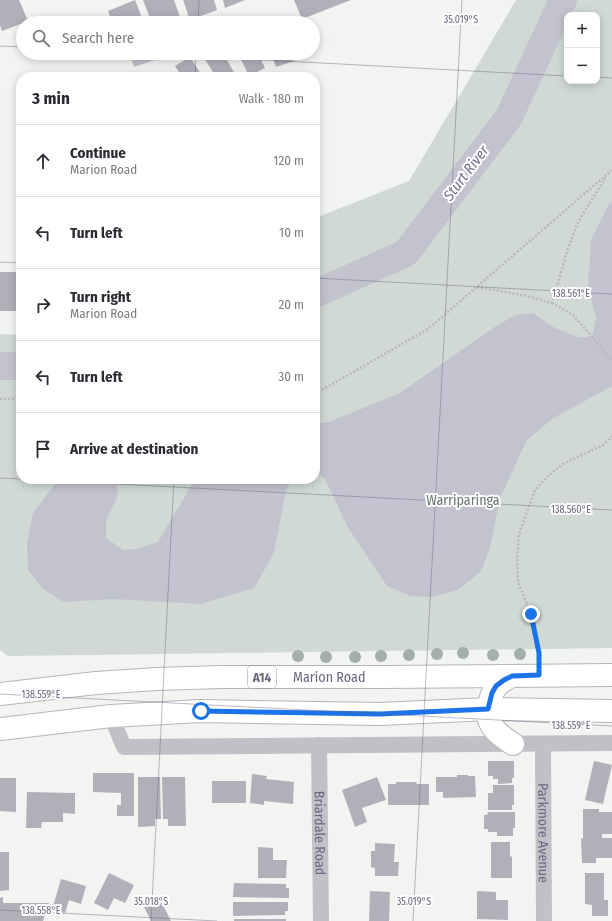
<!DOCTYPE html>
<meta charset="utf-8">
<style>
body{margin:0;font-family:"Fira Sans Condensed",sans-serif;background:#f7f7f7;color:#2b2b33}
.controls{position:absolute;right:12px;top:12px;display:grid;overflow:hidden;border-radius:8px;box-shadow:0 2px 10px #0003}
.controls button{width:36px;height:36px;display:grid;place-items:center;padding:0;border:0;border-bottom:1px solid #e1e1e2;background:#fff;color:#2b2b33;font:20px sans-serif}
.stop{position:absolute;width:12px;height:12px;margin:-9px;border:3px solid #1a73e8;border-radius:50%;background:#fff}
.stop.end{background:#1a73e8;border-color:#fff;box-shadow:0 1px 4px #0008}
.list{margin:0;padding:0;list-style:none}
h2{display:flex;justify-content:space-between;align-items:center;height:52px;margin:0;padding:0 16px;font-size:17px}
h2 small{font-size:13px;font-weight:400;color:#7c7c81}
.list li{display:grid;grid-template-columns:26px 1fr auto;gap:12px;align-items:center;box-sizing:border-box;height:72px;padding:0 16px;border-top:1px solid #e1e1e2}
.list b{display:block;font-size:15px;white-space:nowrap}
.list p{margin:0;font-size:13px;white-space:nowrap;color:#7c7c81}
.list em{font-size:13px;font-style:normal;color:#7c7c81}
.icon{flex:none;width:22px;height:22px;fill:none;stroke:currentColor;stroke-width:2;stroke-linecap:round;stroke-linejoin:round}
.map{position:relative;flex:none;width:612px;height:921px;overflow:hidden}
.search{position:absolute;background:#fff;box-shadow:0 2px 10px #0003;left:16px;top:16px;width:304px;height:44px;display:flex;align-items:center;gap:10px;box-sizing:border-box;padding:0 14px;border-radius:22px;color:#7c7c81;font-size:15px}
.panel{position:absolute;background:#fff;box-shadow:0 2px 10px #0003;left:16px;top:72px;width:304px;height:412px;border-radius:16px}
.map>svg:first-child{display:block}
</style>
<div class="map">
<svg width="612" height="921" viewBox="0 0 612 921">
<rect width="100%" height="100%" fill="#f2f4f1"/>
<path fill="#d0d9d4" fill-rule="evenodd" d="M516,0H612V648L8,656L0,650V334L21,335V479H315V218L409,181ZM567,15H597V81H567Z"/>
<g fill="#c3c3cf">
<path d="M129,53H166L167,56L134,67Z"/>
<path d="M612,201V386L552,419L527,440L500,498L490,548L481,571L458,590L432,597L410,596L387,586L347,526L325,479L317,473H315V424L329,422L400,393L496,326L515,315L533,313L553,327L578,337H587L592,335L594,329L596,318L588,288L591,240L609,204Z"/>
<path d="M59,479H114L116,482L118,495L106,521V538L123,550L136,549L158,542L195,479H294L286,490L274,553L254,588L201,604L113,599L64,602L43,589L28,570L27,542L33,513Z"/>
</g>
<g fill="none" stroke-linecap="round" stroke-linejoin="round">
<g stroke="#c3c3cf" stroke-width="28">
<path d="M315,294L406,253L509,117L563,0"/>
<path d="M0,366H21"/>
</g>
</g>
<g fill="#b1b0b9">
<path d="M0,0H19L28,21L2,31L0,25Z"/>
<path d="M135,0L144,23H112L108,11Z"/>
<path d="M143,0H174L182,23H152Z"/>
<path d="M183,0H214L217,10L190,20Z"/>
<path d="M223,0H245L225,8Z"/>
<path d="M294,0H351L302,19Z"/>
<path d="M201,53H223L235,74L231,77H216Z"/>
<path d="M238,53H258L265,68L249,76Z"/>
<path d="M271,53H291L294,61L276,67Z"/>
<path d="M190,57L203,77H182L175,66Z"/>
<rect x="0" y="272" width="21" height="39"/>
<path d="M488,761H514V778H512V783L498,784V779H493V776H488Z"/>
<path d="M594,761L612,765L603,804L585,800Z"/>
<path d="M93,773H134V816H117V805H121V793L93,792Z"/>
<path d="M252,774L267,776L266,779L294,782L293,804L264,801V805L250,803Z"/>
<path d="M457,775H468V776H475L476,797L443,798V792H436V777H457Z"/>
<path d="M138,777H160L161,819H155V826L138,827Z"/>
<path d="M162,777H185L186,826H168V819H163Z"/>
<path d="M377,777L386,800L362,808L367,822L355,827L342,790Z"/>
<path d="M0,778H16V812L0,811Z"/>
<rect x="212" y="781" width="34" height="22"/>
<path d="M396,782H416L417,784H429V805H388V784H396Z"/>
<path d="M493,785H514V805H512V810H488V793H493Z"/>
<path d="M27,792L75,793V814L63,813V822H42L41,828H26Z"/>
<path d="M583,809H599V812H612V834H602V838H612V858H596V863H582L581,838L583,839Z"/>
<path d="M488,812H515V828H513V836H497V832H488V829H484V815H487Z"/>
<path d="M491,842H510V856L512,857V878H491Z"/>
<path d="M375,843L395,844L394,862H399L398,876H375V868L371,867V851H375Z"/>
<path d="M258,847L273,848V860H287L286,878H258Z"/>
<path d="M0,852H9V890L0,891Z"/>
<path d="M109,873L134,885L125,903L114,898L108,910L94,903Z"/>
<path d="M585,873H604V900H608V916H592V905L585,904Z"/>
<path d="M61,879L86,886L81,904L69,900L65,913L52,910Z"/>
<path d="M234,883L286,884V888H289V898L233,897Z"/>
<path d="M370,891L390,892L389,921H369Z"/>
<path d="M477,891L496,892V900H508V920L477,919Z"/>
<path d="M3,897V903H49L43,921H0V898Z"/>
<path d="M160,899L171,921H151L144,907Z"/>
<path d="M233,902H288V911H285V915L233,916Z"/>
<rect x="234" y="919" width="52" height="2"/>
</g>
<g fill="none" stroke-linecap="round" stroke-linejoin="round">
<defs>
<g id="primary">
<path d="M512,676C497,683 491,690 489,707C488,711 488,715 489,720C493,731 504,738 513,744"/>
<path id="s3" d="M0,694L96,683L157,679L221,677H382L612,675"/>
<path d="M0,729L111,716L201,711L380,714L489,709L612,711"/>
</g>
</defs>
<use href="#primary" stroke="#b5b4ba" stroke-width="24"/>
<g stroke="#b9b8bc" stroke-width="2.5" stroke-dasharray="2 2" stroke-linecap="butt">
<path d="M477,287L527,296L552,303L568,248L578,222L606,177"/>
<path d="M552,303L573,315L612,360"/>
<path d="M315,394L428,329L612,170"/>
<path d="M0,399H21"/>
<path d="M539,658V653L531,614L518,582L517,559L519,534L535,490L548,476L563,464L603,445L612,436"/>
</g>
<g stroke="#c1c0c6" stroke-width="16">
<path d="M111,716L124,747L612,743"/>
<path id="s1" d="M543,744L544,921"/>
<path id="s2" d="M319,745L321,921"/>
</g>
<use href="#primary" stroke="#fff" stroke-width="22"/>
</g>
<g fill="#a4afa9">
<circle cx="463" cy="653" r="6"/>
<circle cx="437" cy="654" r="6"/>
<circle cx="520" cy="654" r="6"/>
<circle cx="409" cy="655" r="6"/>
<circle cx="493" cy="655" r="6"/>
<circle cx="298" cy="656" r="6"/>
<circle cx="381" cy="656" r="6"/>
<circle cx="326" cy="657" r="6"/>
<circle cx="355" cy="657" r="6"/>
</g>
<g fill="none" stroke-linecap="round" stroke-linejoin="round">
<path stroke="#1a73e8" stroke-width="5" d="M201,711L380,714L488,709L492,693L496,686L504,680L512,676L539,675V653L531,614"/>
</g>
<path fill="none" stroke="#6a667f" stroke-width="1" stroke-opacity="0.45" d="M198,23L199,0M0,46L23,47M132,53L567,76M195,77L196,53M597,77L612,78M0,262L21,263M315,278L612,294M0,478L21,479M22,479L612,510M0,694L612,726M0,910L217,921M151,921L174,479M413,921L462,0"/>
<g text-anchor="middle" stroke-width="4" stroke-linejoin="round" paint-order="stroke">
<rect fill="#fff" stroke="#9794a5" stroke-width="1" x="248" y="666" width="28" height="22" rx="3"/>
<g font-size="13" font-weight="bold" fill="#6a667f">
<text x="262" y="682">A14</text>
</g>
<g font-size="14" fill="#64776e" stroke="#fff">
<text x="463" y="505">Warriparinga</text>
</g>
<g font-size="14" fill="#6a667f" stroke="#fff">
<text dy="5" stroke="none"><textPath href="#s3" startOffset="330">Marion Road</textPath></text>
<text dy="5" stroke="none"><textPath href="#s2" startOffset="88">Briardale Road</textPath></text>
<text dy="5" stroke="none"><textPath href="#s1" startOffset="89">Parkmore Avenue</textPath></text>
</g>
<g font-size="15" font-style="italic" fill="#717191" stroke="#fff">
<text transform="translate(466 173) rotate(-53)" y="5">Sturt River</text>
</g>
</g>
<g font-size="10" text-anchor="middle" fill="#6a667f" stroke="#fff" stroke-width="4" stroke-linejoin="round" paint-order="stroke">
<text x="461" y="23">35.019°S</text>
<text x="571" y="297">138.561°E</text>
<text x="571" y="513">138.560°E</text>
<text x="41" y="698">138.559°E</text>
<text x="571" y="729">138.559°E</text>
<text x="151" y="905">35.018°S</text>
<text x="414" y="905">35.019°S</text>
<text x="41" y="914">138.558°E</text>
</g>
</svg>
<div class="controls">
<button>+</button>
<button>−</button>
</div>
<div class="stop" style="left:201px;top:711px"></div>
<div class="stop end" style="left:531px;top:614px"></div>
<div class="search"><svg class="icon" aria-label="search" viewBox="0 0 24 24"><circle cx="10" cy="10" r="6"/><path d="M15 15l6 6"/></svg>Search here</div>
<section class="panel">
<h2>3 min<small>Walk · 180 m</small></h2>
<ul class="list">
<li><svg class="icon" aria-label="ahead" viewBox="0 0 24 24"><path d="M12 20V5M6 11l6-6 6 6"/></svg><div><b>Continue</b><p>Marion Road</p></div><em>120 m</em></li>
<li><svg class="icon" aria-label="left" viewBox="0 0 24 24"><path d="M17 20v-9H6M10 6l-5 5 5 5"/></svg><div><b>Turn left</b></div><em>10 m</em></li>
<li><svg class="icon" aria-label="right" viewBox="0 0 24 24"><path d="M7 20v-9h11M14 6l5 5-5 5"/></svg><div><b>Turn right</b><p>Marion Road</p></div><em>20 m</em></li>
<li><svg class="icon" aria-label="left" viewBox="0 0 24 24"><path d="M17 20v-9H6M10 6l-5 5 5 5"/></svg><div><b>Turn left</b></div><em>30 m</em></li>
<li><svg class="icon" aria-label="arrive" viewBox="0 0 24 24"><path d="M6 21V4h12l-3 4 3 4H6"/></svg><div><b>Arrive at destination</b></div></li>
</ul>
</section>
</div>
